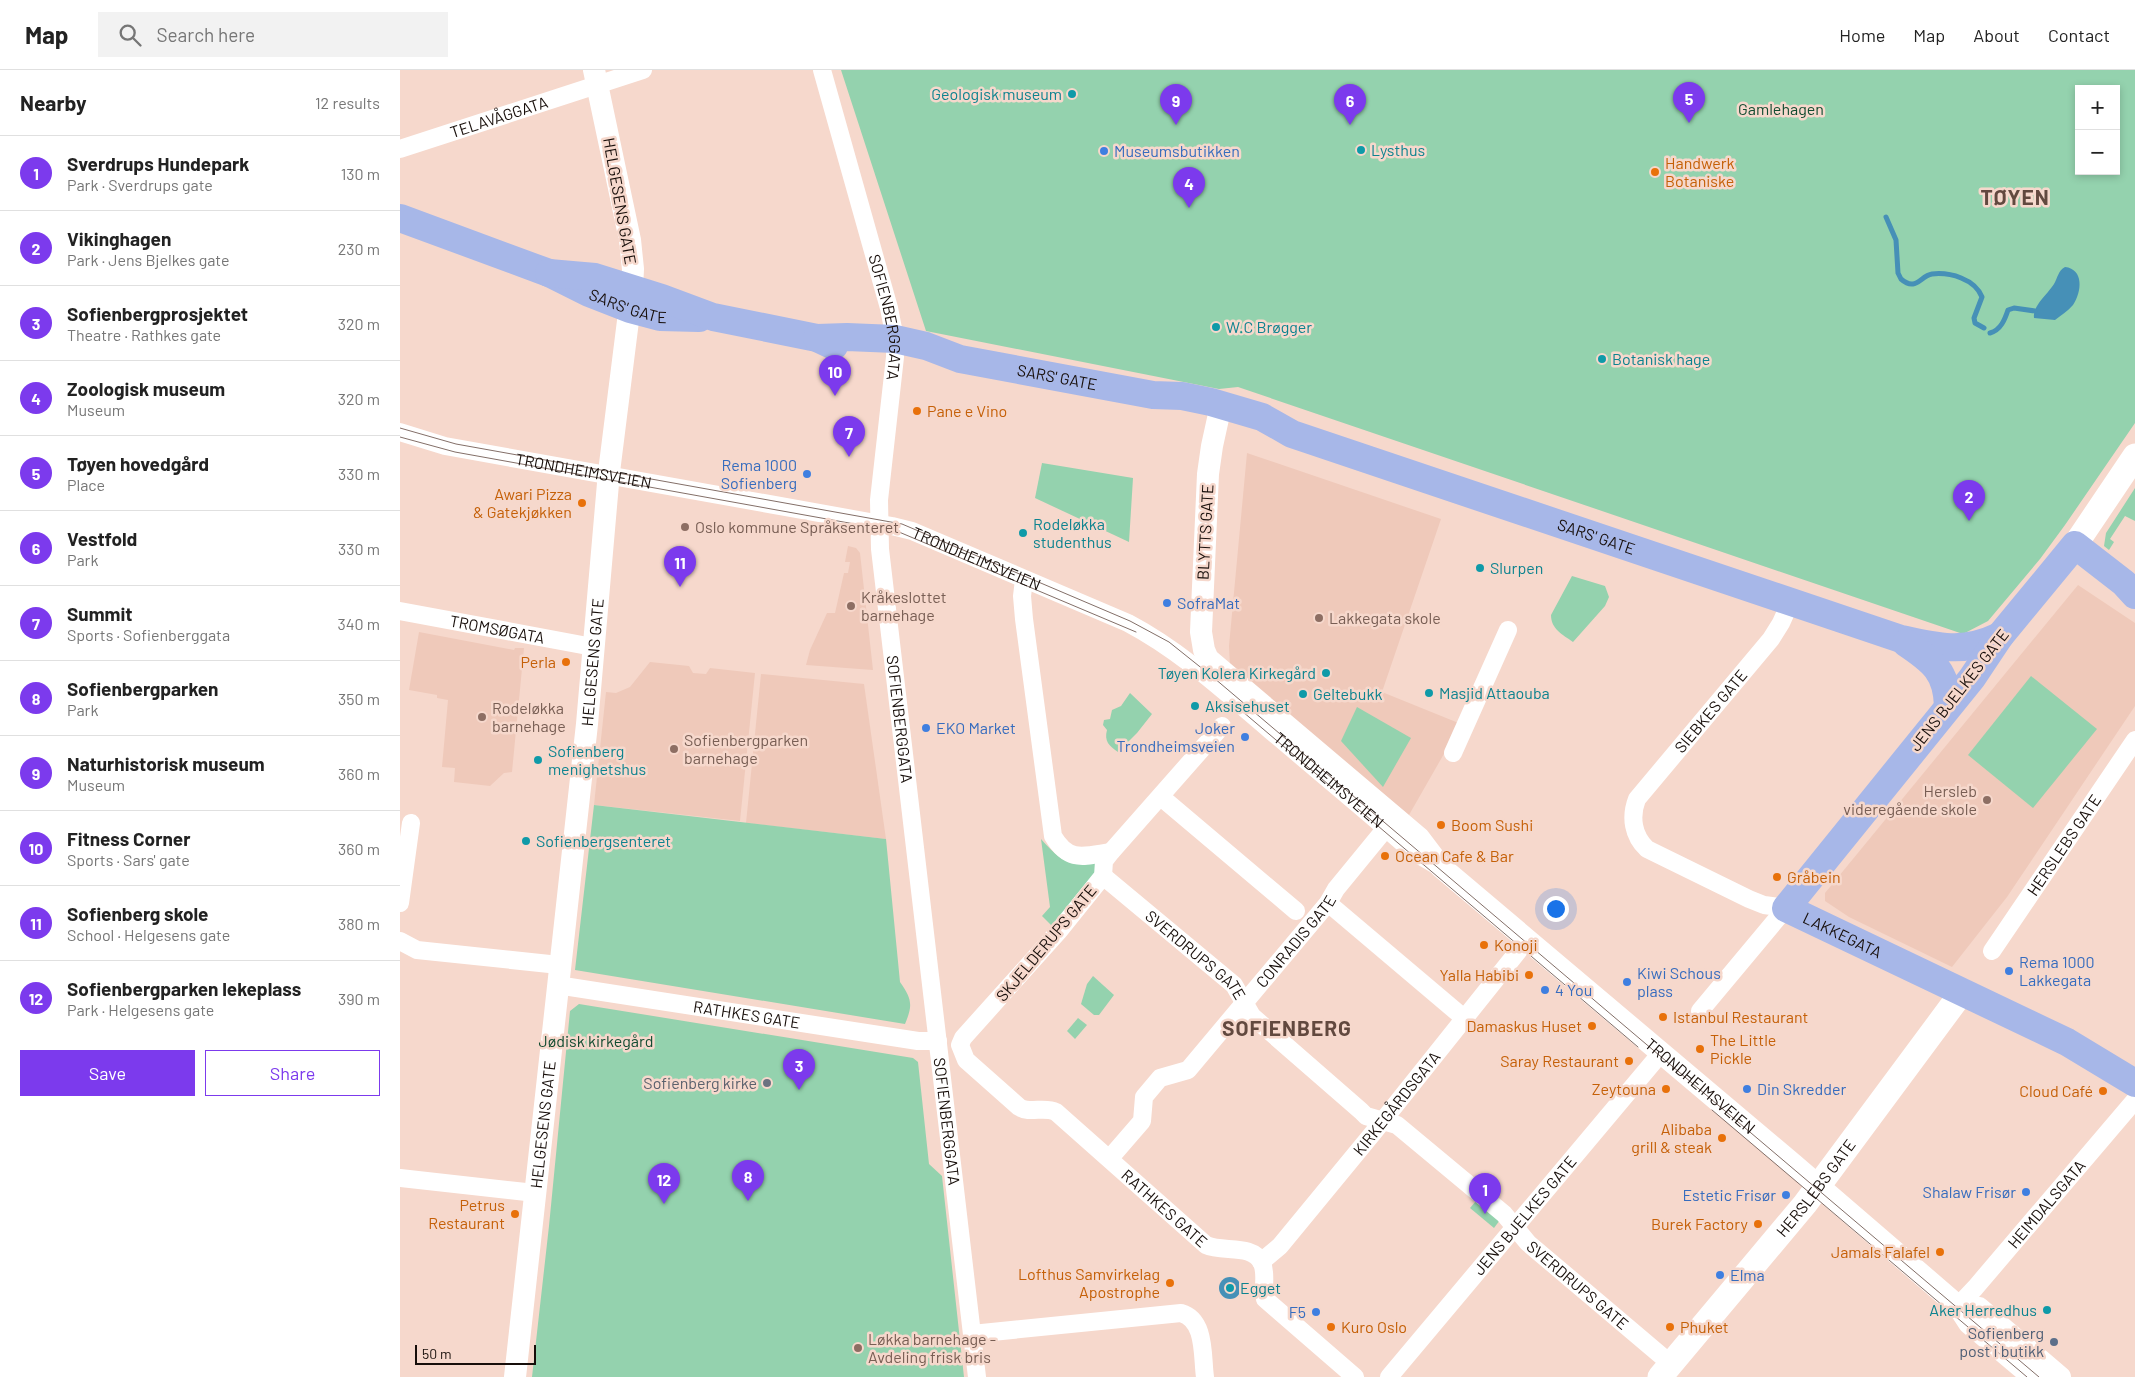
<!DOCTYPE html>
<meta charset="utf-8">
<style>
body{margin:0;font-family:Barlow,sans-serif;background:#f2f2f2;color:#222}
.controls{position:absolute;right:15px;top:15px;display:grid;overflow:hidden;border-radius:0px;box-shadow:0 2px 8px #0003}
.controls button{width:45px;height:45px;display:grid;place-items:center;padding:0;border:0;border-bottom:1px solid #e0e0e0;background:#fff;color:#222;font:25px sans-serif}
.scale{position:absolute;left:15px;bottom:12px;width:121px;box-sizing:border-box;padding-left:5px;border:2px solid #170e0a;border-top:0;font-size:14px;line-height:18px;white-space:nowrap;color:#170e0a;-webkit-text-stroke:4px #f6d8cc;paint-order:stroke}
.you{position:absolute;left:1155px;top:838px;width:18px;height:18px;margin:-12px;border:4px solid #fff;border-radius:50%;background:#1a73e8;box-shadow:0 0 0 8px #1a73e833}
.badge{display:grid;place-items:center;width:32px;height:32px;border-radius:50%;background:#7c3aed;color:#fff;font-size:16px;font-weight:700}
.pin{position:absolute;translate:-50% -41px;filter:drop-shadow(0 1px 2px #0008)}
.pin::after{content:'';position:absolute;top:26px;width:18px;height:15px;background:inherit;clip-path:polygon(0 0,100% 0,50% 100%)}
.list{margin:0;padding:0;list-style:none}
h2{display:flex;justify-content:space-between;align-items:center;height:65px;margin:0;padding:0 20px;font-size:21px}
h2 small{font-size:16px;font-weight:400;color:#767676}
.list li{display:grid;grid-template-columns:32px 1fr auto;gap:15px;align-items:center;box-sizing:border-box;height:75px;padding:0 20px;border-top:1px solid #e0e0e0}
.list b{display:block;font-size:19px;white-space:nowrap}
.list p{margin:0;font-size:16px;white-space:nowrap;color:#767676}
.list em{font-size:16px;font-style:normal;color:#767676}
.actions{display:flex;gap:10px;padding:15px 20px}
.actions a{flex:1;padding:11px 0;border:1px solid #7c3aed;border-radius:0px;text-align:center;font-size:18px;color:#7c3aed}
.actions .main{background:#7c3aed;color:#fff}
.icon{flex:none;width:28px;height:28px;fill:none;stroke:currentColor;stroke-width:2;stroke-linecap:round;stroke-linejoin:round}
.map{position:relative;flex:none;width:1735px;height:1307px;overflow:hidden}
header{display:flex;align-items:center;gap:30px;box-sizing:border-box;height:70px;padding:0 25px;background:#fff;border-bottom:1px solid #e0e0e0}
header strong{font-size:24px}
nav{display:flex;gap:28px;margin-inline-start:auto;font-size:18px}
.search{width:350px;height:45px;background:#f2f2f2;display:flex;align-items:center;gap:12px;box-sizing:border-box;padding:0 18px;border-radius:0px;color:#767676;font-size:19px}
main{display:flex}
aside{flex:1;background:#fff}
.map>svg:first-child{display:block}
</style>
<header>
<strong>Map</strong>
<div class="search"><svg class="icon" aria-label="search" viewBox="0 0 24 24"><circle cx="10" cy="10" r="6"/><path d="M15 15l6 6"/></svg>Search here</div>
<nav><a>Home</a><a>Map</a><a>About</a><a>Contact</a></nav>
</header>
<main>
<aside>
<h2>Nearby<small>12 results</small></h2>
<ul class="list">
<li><span class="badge">1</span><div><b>Sverdrups Hundepark</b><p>Park · Sverdrups gate</p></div><em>130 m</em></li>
<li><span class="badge">2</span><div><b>Vikinghagen</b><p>Park · Jens Bjelkes gate</p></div><em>230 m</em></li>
<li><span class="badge">3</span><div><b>Sofienbergprosjektet</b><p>Theatre · Rathkes gate</p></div><em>320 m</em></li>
<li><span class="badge">4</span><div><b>Zoologisk museum</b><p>Museum</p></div><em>320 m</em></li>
<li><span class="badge">5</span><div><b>Tøyen hovedgård</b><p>Place</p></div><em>330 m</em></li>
<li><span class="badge">6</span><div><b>Vestfold</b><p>Park</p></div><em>330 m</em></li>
<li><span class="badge">7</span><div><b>Summit</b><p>Sports · Sofienberggata</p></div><em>340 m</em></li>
<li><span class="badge">8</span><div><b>Sofienbergparken</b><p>Park</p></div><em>350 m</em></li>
<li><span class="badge">9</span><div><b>Naturhistorisk museum</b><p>Museum</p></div><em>360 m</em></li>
<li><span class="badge">10</span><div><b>Fitness Corner</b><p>Sports · Sars' gate</p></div><em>360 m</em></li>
<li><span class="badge">11</span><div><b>Sofienberg skole</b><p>School · Helgesens gate</p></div><em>380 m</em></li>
<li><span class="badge">12</span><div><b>Sofienbergparken lekeplass</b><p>Park · Helgesens gate</p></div><em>390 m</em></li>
</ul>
<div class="actions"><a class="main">Save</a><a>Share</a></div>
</aside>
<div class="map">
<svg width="1735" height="1307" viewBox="0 0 1735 1307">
<rect width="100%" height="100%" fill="#f6d8cc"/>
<g fill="#efc9ba">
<path d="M847,383L1041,449L982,622L1061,654L1009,745L830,597L829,576Z"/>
<path d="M448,476L456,478L460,483L473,600L406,595L410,580L427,543H435L444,503H448L450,492H445Z"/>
<path d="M1678,515L1735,553V636L1607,827L1552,897L1449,847L1425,831V823Z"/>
<path d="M19,562L114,580L115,578H124L112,702L104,703L90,716L54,712L55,698L42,697L48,630L37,628V625L9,620Z"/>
<path d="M250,592L289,596L293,603L306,604L310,598L355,603L340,751L194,735L206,622L216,623L230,617Z"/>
<path d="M361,604L464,614L486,769L346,753Z"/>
</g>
<g fill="#94d2ae" fill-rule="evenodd">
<path d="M441,0H1735V353L1665,455L1640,489L1588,551L1563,564L838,317L819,319L526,261ZM1679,19H1716V101H1679Z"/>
<path d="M642,393L733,408L729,472L635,428Z"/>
<path d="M1735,418V451L1725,446L1710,469L1714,472L1709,480L1704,476L1706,463Z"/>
<path d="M1172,506L1205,516L1209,527L1205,536L1173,572C1162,564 1151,559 1151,545Z"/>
<path d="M1631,606L1697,659L1633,738L1568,685Z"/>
<path d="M730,623L752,644L737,663L718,682C709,676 704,671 707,660L703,655L704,650L710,649L712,640L721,636Z"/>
<path d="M957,637L1011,668L983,717L941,671Z"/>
<path d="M194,735L486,769L500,912C512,929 513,935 505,954L175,900Z"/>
<path d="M641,769C665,796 670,795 704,791L658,862L642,846L650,837Z"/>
<path d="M693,906L714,925L699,945H694L681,934L687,914Z"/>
<path d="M179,934L513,988L518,992L529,1094L542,1106L564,1307H132L149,1156L170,941Z"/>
<path d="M678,948L687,955L675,969L667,961Z"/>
<path d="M1076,1131L1100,1150L1094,1158L1070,1138Z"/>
</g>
<g fill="#4690b7">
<path d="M1665,197C1684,199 1682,222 1673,235C1668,241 1661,245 1655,250L1634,248C1633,235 1647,225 1654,214C1658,207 1658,201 1665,197Z"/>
<circle cx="830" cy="1218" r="11"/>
</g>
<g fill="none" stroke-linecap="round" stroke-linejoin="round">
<g stroke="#4690b7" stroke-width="5">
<path d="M1486,147L1496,170L1498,203L1501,209C1516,222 1520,206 1532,204C1550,202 1575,209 1582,227L1574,248L1575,253L1584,258"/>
<path d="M1590,263C1601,260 1605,249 1608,240L1614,238L1635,241"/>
</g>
<g stroke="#fff" stroke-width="18">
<path id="s1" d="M422,0L489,238L495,269V287L479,430L480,479L577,1307"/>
<path id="s2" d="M0,79L243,0"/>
<path id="s3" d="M0,362L45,376L492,456L512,461L728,553C781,581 825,622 870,660C918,701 966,740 1012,781L1036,795"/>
<path d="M624,510L622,526L624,549L653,766C669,793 684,786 711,782"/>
<path id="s4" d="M0,541L193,577"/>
<path id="s5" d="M822,656L711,782L704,791L703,806L658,862L563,968L560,975L566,990L619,1037C630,1044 644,1036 656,1042L806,1175C823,1183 852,1173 862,1193C867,1205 862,1217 865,1229L955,1307"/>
<path d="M1053,683L1108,560"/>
<path d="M761,727L896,841"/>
<path id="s6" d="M703,806L834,915L852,946L961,1041L966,1046L997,1055L1104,1144L1128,1173L1271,1294"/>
<path d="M0,833L11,753"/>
<path d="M928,833L1064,948"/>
<path id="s7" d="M1386,838L1364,835L1349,829L1247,779C1233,766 1230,747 1237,729L1371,569L1381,553L1390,533"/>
<path d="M0,871L17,880L159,895"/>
<path id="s8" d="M1592,881L1735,670"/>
<path id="s9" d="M157,915L518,971H538"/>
<path d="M1300,941L1386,838"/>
<path id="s10" d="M710,1088L742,1051L744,1027L760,1008L788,1000L928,833L936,819L986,758"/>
<path d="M0,1108L135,1123"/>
<path id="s11" d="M861,1192L880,1176L973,1063L1127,870"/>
<path id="s12" d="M1558,1236L1575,1218L1735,1030"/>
<path d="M572,1264L781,1243C806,1250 802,1286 805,1307"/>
<path id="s13" d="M989,1307L1261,983"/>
</g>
<g stroke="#fff" stroke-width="22">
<path id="s14" d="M821,335L812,376L808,404L801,562L804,580L808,589L1019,768L1041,797L1394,1095L1558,1236L1569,1253L1633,1307"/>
<path d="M1558,1236L1579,1238L1660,1307"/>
<path id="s15" d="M115,1307L187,654L209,402L232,219L233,199L230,170L194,0"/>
</g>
<g stroke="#fff" stroke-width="25">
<path d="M1675,475L1735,386"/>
<path id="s16" d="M1260,1307L1405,1134L1563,921"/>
</g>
<g stroke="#a7b7e8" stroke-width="28">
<path id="s17" d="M0,148L149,203L189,223L230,239L260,247L299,248"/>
<path d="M149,203L195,207L262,228L313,247L417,268L434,276"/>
<path id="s18" d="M417,268L447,267L495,269L526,276L560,289L753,325L782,326L811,332L862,347L892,364L1501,569C1540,577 1562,584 1600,566"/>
<path id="s19" d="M1735,525L1724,513L1675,475L1600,566L1572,608L1386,838L1667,972L1735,1013"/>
<path d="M1506,573C1533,591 1547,602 1548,636"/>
</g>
<g stroke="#836f68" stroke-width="1">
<path d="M0,358L56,374L502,454L730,551L769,572L814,608L1639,1307"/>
<path d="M0,367L55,382L499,462L736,562"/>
<path d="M836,636L935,720"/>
<path d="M958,739L1238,977"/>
<path d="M1312,1040L1627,1307"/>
</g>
</g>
<g fill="#0f9aa8" stroke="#f6d8cc" stroke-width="2">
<circle cx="672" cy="24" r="5"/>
<circle cx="961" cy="80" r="5"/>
<circle cx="816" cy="257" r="5"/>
<circle cx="1202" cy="289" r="5"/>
<circle cx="623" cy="463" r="5"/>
<circle cx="1080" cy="498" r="5"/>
<circle cx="926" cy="603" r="5"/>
<circle cx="1029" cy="623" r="5"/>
<circle cx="903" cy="624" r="5"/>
<circle cx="795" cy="636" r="5"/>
<circle cx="138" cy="690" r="5"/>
<circle cx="126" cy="771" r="5"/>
<circle cx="830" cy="1218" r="5"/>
<circle cx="1647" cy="1240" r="5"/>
</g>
<g fill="#3f7fe0" stroke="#f6d8cc" stroke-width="2">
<circle cx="704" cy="81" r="5"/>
<circle cx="407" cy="404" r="5"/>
<circle cx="767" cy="533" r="5"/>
<circle cx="526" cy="658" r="5"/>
<circle cx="845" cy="667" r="5"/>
<circle cx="1609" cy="901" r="5"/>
<circle cx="1227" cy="912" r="5"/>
<circle cx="1145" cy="920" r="5"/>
<circle cx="1347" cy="1019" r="5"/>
<circle cx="1626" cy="1122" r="5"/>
<circle cx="1386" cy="1125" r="5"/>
<circle cx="1320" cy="1205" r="5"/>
<circle cx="916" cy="1242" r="5"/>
</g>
<g fill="#e8710a" stroke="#f6d8cc" stroke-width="2">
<circle cx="1255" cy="102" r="5"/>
<circle cx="517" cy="341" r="5"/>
<circle cx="182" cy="433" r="5"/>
<circle cx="166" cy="592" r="5"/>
<circle cx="1041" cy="755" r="5"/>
<circle cx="985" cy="786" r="5"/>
<circle cx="1377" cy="807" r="5"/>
<circle cx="1084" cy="875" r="5"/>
<circle cx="1129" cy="905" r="5"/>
<circle cx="1263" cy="947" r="5"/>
<circle cx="1192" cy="956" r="5"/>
<circle cx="1300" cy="979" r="5"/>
<circle cx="1229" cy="991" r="5"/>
<circle cx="1266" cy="1019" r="5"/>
<circle cx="1703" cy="1021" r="5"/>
<circle cx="1322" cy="1068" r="5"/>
<circle cx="115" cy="1144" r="5"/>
<circle cx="1358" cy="1154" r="5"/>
<circle cx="1540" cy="1182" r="5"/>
<circle cx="770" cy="1213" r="5"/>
<circle cx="931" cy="1257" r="5"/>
<circle cx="1270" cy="1257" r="5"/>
</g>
<g fill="#8d6e63" stroke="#f6d8cc" stroke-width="2">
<circle cx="285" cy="457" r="5"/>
<circle cx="451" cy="536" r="5"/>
<circle cx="919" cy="548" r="5"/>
<circle cx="82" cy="647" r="5"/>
<circle cx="274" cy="679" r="5"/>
<circle cx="1587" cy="730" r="5"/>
<circle cx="458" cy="1278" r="5"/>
</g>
<circle fill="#6b7280" stroke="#f6d8cc" stroke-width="2" cx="367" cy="1013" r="5"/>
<circle fill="#5c6f8a" stroke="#f6d8cc" stroke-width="2" cx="1654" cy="1272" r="5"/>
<g text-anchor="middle" stroke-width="5" stroke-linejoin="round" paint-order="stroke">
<g font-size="16" fill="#0d838f" stroke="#f6d8cc" text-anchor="start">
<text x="662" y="30" text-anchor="end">Geologisk museum</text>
<text x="971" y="86">Lysthus</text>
<text x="826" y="263">W.C Brøgger</text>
<text x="1212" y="295">Botanisk hage</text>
<text x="633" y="460">Rodeløkka<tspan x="633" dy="18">studenthus</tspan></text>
<text x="1090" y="504">Slurpen</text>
<text x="916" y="609" text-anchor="end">Tøyen Kolera Kirkegård</text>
<text x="1039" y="629">Masjid Attaouba</text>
<text x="913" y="630">Geltebukk</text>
<text x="805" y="642">Aksisehuset</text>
<text x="148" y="687">Sofienberg<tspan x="148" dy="18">menighetshus</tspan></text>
<text x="136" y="777">Sofienbergsenteret</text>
<text x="840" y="1224">Egget</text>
<text x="1637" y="1246" text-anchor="end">Aker Herredhus</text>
</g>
<g font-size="16" fill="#114b30" stroke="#f6d8cc">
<text x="1381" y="45">Gamlehagen</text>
<text x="196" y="977">Jødisk kirkegård</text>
</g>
<g font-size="16" fill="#170e0a" stroke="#f6d8cc">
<text dy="6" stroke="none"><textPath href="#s2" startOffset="104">TELAVÅGGATA</textPath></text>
<text transform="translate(220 131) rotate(80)" y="6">HELGESENS GATE</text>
<text dy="6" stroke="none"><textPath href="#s17" startOffset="245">SARS' GATE</textPath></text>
<text dy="6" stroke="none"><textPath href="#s1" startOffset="256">SOFIENBERGGATA</textPath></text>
<text dy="6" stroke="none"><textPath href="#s18" startOffset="245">SARS' GATE</textPath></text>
<text dy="6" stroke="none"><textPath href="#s3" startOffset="188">TRONDHEIMSVEIEN</textPath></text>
<text transform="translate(805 462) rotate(-87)" y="6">BLYTTS GATE</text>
<text dy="6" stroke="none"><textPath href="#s18" startOffset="810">SARS' GATE</textPath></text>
<text dy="6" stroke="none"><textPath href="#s3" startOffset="592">TRONDHEIMSVEIEN</textPath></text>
<text dy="6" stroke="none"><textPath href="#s4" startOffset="99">TROMSØGATA</textPath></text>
<text dy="6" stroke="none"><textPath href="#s15" startOffset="719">HELGESENS GATE</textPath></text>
<text transform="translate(1559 620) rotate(-52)" y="6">JENS BJELKES GATE</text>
<text dy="6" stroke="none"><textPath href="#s7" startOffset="321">SIEBKES GATE</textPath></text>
<text dy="6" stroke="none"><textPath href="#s1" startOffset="661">SOFIENBERGGATA</textPath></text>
<text dy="6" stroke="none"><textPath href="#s3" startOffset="1012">TRONDHEIMSVEIEN</textPath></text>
<text dy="6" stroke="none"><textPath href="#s8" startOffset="128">HERSLEBS GATE</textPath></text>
<text dy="6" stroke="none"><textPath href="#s19" startOffset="605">LAKKEGATA</textPath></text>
<text dy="6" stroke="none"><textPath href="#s10" startOffset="295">CONRADIS GATE</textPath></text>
<text transform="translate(646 873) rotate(-50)" y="6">SKJELDERUPS GATE</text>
<text dy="6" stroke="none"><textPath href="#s6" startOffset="122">SVERDRUPS GATE</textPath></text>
<text dy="6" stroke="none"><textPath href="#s9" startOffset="192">RATHKES GATE</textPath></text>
<text dy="6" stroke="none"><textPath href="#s14" startOffset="909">TRONDHEIMSVEIEN</textPath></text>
<text dy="6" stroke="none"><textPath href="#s11" startOffset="209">KIRKEGÅRDSGATA</textPath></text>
<text dy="6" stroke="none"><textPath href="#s1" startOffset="1066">SOFIENBERGGATA</textPath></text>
<text dy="6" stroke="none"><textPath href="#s15" startOffset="254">HELGESENS GATE</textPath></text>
<text dy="6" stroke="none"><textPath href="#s16" startOffset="245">HERSLEBS GATE</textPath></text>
<text dy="6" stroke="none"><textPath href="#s12" startOffset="135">HEIMDALSGATA</textPath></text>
<text dy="6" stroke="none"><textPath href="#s5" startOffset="686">RATHKES GATE</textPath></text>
<text dy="6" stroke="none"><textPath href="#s13" startOffset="211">JENS BJELKES GATE</textPath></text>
<text dy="6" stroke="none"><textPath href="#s6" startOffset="632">SVERDRUPS GATE</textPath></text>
</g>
<g font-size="16" fill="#366cbe" stroke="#f6d8cc" text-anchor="start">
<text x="714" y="87">Museumsbutikken</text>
<text x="397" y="401" text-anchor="end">Rema 1000<tspan x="397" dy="18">Sofienberg</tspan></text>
<text x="777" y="539">SofraMat</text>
<text x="536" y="664">EKO Market</text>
<text x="835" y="664" text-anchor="end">Joker<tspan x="835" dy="18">Trondheimsveien</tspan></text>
<text x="1619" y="898">Rema 1000<tspan x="1619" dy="18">Lakkegata</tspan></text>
<text x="1237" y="909">Kiwi Schous<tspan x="1237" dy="18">plass</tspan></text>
<text x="1155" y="926">4 You</text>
<text x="1357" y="1025">Din Skredder</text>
<text x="1616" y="1128" text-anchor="end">Shalaw Frisør</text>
<text x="1376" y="1131" text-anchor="end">Estetic Frisør</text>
<text x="1330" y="1211">Elma</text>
<text x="906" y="1248" text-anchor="end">F5</text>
</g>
<g font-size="16" fill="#c56008" stroke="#f6d8cc" text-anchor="end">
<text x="1265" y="99" text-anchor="start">Handwerk<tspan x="1265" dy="18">Botaniske</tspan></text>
<text x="527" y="347" text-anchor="start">Pane e Vino</text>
<text x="172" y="430">Awari Pizza<tspan x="172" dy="18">&amp; Gatekjøkken</tspan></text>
<text x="156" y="598">Perla</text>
<text x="1051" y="761" text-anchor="start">Boom Sushi</text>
<text x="995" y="792" text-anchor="start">Ocean Cafe &amp; Bar</text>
<text x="1387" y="813" text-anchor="start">Gråbein</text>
<text x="1094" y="881" text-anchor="start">Konoji</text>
<text x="1119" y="911">Yalla Habibi</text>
<text x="1273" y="953" text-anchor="start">Istanbul Restaurant</text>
<text x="1182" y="962">Damaskus Huset</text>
<text x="1310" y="976" text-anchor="start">The Little<tspan x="1310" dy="18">Pickle</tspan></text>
<text x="1219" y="997">Saray Restaurant</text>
<text x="1256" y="1025">Zeytouna</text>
<text x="1693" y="1027">Cloud Café</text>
<text x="1312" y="1065">Alibaba<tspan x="1312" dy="18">grill &amp; steak</tspan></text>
<text x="105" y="1141">Petrus<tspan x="105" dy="18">Restaurant</tspan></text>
<text x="1348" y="1160">Burek Factory</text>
<text x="1530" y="1188">Jamals Falafel</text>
<text x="760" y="1210">Lofthus Samvirkelag<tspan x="760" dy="18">Apostrophe</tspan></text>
<text x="941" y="1263" text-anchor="start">Kuro Oslo</text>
<text x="1280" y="1263" text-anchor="start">Phuket</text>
</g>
<g font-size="16" fill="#785e54" stroke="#f6d8cc" text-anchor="start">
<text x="295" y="463">Oslo kommune Språksenteret</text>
<text x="461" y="533">Kråkeslottet<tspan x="461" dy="18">barnehage</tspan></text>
<text x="929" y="554">Lakkegata skole</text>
<text x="92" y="644">Rodeløkka<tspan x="92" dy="18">barnehage</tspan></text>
<text x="284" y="676">Sofienbergparken<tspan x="284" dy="18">barnehage</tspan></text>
<text x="1577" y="727" text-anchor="end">Hersleb<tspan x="1577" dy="18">videregående skole</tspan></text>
<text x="468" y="1275">Løkka barnehage -<tspan x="468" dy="18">Avdeling frisk bris</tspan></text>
</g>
<g font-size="16" fill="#5b616d" stroke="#f6d8cc" text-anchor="end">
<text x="357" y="1019">Sofienberg kirke</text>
</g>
<g font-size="16" fill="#4e5e75" stroke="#f6d8cc" text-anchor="end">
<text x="1644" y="1269">Sofienberg<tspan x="1644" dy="18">post i butikk</tspan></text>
</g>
<g font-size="21" font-weight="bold" letter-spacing="1" fill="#62493f" stroke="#f6d8cc">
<text x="1615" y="135">TØYEN</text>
<text x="887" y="966">SOFIENBERG</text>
</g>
</g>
</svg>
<div class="controls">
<button>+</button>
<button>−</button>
</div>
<div class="scale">50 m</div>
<div class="you"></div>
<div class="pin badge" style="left:1085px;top:1144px">1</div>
<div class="pin badge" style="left:1569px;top:451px">2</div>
<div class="pin badge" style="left:399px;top:1020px">3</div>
<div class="pin badge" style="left:789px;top:138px">4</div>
<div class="pin badge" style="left:1289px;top:53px">5</div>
<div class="pin badge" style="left:950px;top:55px">6</div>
<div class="pin badge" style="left:449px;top:387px">7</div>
<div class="pin badge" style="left:348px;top:1131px">8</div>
<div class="pin badge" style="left:776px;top:55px">9</div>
<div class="pin badge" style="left:435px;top:326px">10</div>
<div class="pin badge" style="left:280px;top:517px">11</div>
<div class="pin badge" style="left:264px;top:1134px">12</div>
</div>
</main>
